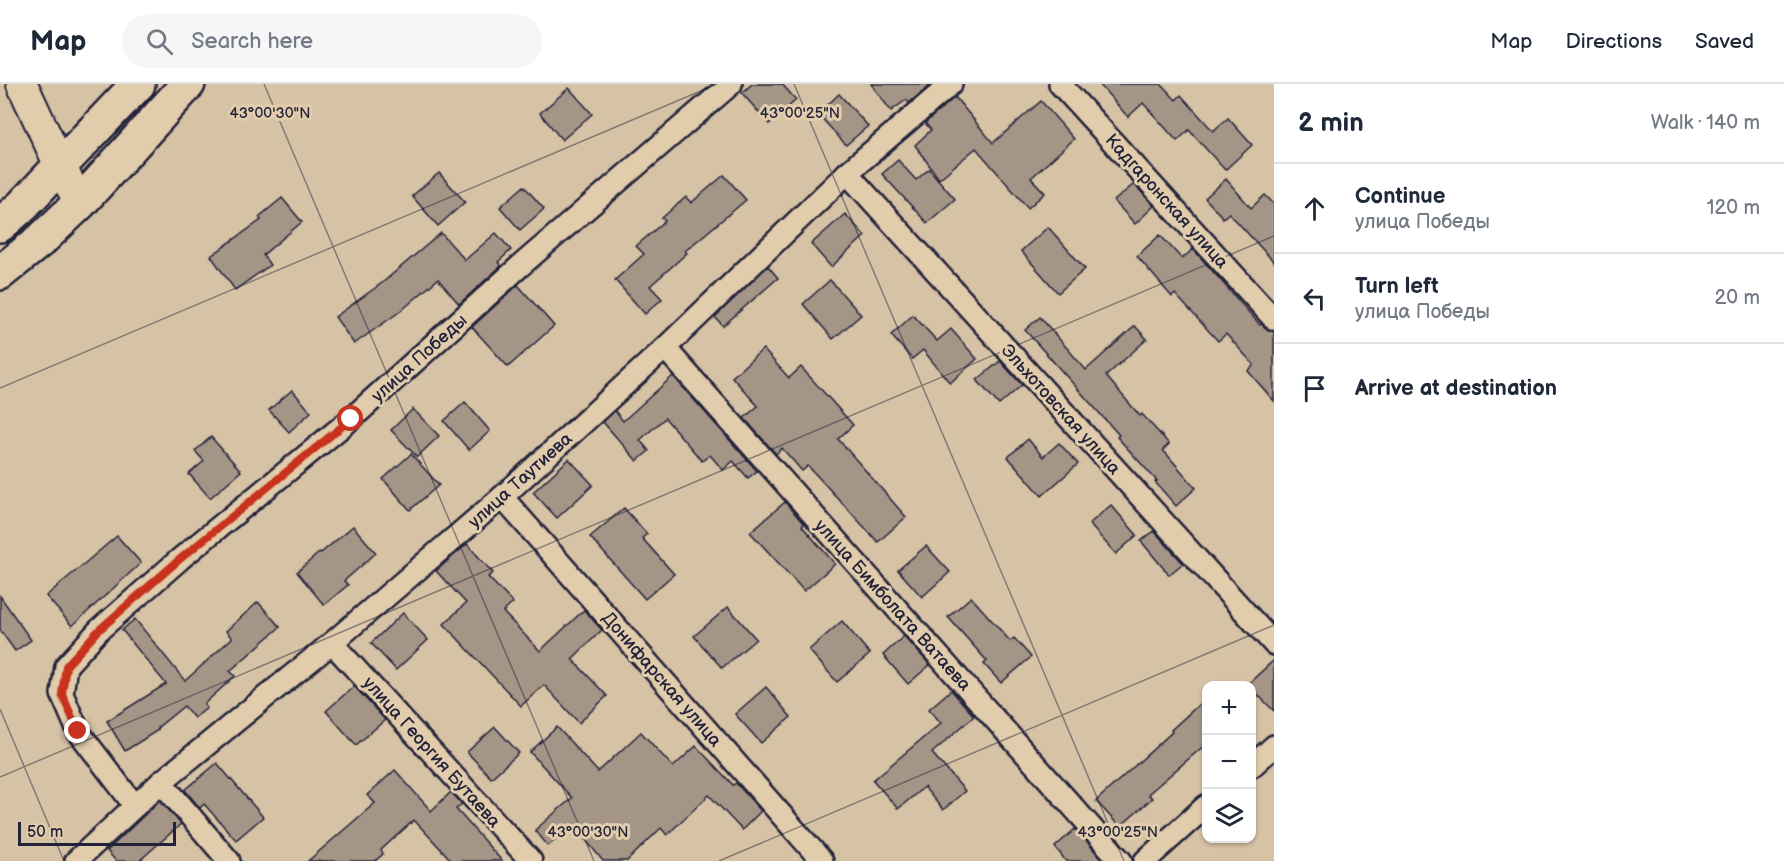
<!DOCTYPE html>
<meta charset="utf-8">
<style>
body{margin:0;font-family:"Balsamiq Sans",sans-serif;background:#f6f6f7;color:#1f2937}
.controls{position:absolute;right:18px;bottom:18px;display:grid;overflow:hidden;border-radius:12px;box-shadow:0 2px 4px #0004}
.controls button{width:54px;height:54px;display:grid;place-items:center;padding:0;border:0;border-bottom:2px solid #e0e1e3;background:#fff;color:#1f2937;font:30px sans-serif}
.scale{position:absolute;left:18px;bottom:15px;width:158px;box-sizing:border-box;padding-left:6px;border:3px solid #22223b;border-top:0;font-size:16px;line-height:21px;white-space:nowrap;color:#22223b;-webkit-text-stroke:4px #e1ccab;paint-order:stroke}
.stop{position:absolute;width:18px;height:18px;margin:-14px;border:4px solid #c8321e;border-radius:50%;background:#fff}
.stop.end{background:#c8321e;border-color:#fff;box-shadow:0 2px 6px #0008}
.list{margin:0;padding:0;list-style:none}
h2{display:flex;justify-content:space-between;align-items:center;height:78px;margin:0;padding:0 24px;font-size:26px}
h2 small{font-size:20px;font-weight:400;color:#747a83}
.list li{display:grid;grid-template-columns:39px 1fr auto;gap:18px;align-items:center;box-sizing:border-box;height:90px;padding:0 24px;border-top:2px solid #e0e1e3}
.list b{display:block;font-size:22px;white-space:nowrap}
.list p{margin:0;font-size:20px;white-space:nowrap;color:#747a83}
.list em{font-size:20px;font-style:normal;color:#747a83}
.icon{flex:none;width:33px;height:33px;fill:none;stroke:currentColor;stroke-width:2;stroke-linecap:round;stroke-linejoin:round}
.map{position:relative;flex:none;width:1274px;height:777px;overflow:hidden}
header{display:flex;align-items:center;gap:36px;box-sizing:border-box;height:84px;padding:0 30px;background:#fff;border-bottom:2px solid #e0e1e3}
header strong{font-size:28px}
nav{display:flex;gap:33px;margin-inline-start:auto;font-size:21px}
.search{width:420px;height:54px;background:#f6f6f7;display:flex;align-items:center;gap:15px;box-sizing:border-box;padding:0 21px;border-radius:33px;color:#747a83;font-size:22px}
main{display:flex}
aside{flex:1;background:#fff}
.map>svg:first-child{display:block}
</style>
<header>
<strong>Map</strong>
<div class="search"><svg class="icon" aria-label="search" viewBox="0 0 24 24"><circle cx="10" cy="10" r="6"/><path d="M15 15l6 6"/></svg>Search here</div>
<nav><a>Map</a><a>Directions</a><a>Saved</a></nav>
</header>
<main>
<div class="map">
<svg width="1274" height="777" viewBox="0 0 1274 777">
<rect width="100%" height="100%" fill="#d6c2a4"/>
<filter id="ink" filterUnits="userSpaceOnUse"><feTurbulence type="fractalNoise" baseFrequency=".0167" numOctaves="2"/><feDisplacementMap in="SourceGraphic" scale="12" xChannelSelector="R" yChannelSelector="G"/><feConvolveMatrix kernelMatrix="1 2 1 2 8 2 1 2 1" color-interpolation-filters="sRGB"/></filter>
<g filter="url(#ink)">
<g fill="#a49587" stroke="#22223b" stroke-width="1.5">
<path d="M752,0H782L796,16L769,40L742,9Z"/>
<path d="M871,0H931L909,19L906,16L891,27Z"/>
<path d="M1099,0H1161L1176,16L1181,11L1213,47L1228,34L1252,61L1225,86L1189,46L1177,57L1143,19L1128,33Z"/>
<path d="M569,4L592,30L562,56L540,29Z"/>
<path d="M839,10L868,42L846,61L818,30Z"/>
<path d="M955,13L993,59L1041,17L1074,55L1031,94L1045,109L1028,124L976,64L939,95L915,61L931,46L925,39Z"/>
<path d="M898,76L916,96L929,85L955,115L927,139L882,90Z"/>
<path d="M439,89L465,118L438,142L412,112Z"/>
<path d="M724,91L746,116L685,167L687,169L650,202L662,215L645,230L615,196L644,170L636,162L665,137L662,134L686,113L691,119Z"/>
<path d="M1226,95L1251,124L1265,111L1274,120V178L1229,129L1223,134L1205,114Z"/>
<path d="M1134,100L1154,122L1135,140L1114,117Z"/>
<path d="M524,102L544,125L520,146L500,123Z"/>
<path d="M282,114L302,138L263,171L270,181L235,206L211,172L261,136L259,133Z"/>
<path d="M845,130L865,152L831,183L811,160Z"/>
<path d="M1048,143L1085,185L1058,209L1021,167Z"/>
<path d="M441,149L465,176L496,149L511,166L498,178L501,182L459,220L438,195L402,226L354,260L335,233L382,199Z"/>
<path d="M1160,151L1182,175L1193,165L1260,241L1261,240L1270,247H1274V317L1248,287L1254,281L1226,250L1218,257L1175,210L1172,213L1137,172Z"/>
<path d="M768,182L778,194L723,242L715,233Z"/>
<path d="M830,196L861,231L833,255L803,220Z"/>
<path d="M518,201L554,242L508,283L472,243Z"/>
<path d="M913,231L937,257L951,245L977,275L950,299L923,266L912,275L891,251Z"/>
<path d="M1040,233L1086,286L1135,242L1147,255L1106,292L1140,332L1142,330L1169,360L1163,366L1196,404L1176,422L1155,398L1157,397L1117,353L1119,351L1025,246Z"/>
<path d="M763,265L789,294L801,283L853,341L838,355L906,433L878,458L808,382L802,387L782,364L776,370L744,334L758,322L732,293Z"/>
<path d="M1000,277L1022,301L999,321L977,296Z"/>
<path d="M673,292L757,387L748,394L733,377L723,386L710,371L702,377L665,334L640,356L649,367L637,377L603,338L615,327L623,337Z"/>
<path d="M292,306L311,328L289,348L269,326Z"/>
<path d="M465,318L490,347L469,366L444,337Z"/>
<path d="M413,325L439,352L417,373L391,346Z"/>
<path d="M211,353L241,387L210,414L189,390L204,377L195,367Z"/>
<path d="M1028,355L1043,373L1059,359L1078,380L1042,412L1008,373Z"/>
<path d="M411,370L439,401L410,426L383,395Z"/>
<path d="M569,375L593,401L557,434L533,408Z"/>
<path d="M785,418L804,440L802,442L835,480L804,507L750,448Z"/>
<path d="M1111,421L1137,451L1116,470L1089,440Z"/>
<path d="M624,424L647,450L642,454L674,490L645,515L590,453Z"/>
<path d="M353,442L376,469L344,497L348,501L324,521L297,488L320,468L321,469Z"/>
<path d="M1154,447L1183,479L1169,491L1141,457Z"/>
<path d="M117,452L141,479L72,542L46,512Z"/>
<path d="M467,460L493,489L488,493L513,519L503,528L540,567L584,526L602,546L572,575L607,612L579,639L544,601L521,622L444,540L466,519L436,487Z"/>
<path d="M926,462L950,488L922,513L898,486Z"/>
<path d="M0,512L31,556L15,567L0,546Z"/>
<path d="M971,513L1010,557L1014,554L1031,573L1001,599L984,580L987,577L948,533Z"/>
<path d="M258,518L280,543L230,587L235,592L204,620L207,624L194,634L184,622L157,644L158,646L125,667L107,637L166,600L122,546L135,535L185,597L232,554L226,547Z"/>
<path d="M728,523L756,555L722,584L694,552Z"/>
<path d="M403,529L428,556L396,586L371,559Z"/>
<path d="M842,537L870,570L837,598L809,566Z"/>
<path d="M904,552L930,581L908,600L883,571Z"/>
<path d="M1274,576V627L1251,604V602L1248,600Z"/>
<path d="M354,602L385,636L356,661L326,627Z"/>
<path d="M766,603L791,633L761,659L735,630Z"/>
<path d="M951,606L974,632L932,669L965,707L943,726L924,703L898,725L873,696L941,639L929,625Z"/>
<path d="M1206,614V660L1148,710L1152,714L1120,743L1096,717L1172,648L1171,646Z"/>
<path d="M495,643L519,669L491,694L467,668Z"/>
<path d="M557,643L598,688L641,648L673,683L696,662L733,701L736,699L761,727L742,746L709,711L667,751L661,744L627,777H603L573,740L548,762L535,746L572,714L530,668Z"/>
<path d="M217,679L263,733L236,756L204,720L200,724L185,706Z"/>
<path d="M395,686L431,727L451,708L462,720L456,725L502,777H452L414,736L381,766L383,770L375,777H308L375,719L367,711Z"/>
<path d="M160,716L181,740L139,777H116L107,767Z"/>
<path d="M1075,745L1089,760L1103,777H1066L1055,763Z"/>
</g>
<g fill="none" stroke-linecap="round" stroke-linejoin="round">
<defs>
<g id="street">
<path d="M1060,0L1274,235"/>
<path d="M847,89L1274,560"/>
<path d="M665,264L1121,777"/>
<path d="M502,413L822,777"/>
<path d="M332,559L531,777"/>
<path d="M1252,682L1274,662"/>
<path d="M161,698L229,777"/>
<path d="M135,722L78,647L62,610L66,582L99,546L180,475L351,335L519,183L731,0"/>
<path d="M76,777L161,698L332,559L502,413L665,264L847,89L951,0"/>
<path d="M1145,777L1206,722"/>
</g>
<path id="secondary" d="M22,0L60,82L80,119"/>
<g id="primary">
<path d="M0,141L21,123L138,0"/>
<path d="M0,189L42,155L80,119L188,0"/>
</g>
</defs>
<use href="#street" stroke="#22223b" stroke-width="26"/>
<use href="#secondary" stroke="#22223b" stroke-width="34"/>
<use href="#primary" stroke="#22223b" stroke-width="38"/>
<use href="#street" stroke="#e1ccab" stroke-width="21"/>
<use href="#secondary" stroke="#e1ccab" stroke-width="30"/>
<use href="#primary" stroke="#e1ccab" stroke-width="33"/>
</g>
</g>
<g fill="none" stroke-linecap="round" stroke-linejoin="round" filter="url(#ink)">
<path stroke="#c8321e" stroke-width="8" d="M78,647L62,610L66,582L99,546L180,475L351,335"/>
</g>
<path fill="none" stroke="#22223b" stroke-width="1.5" stroke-opacity="0.45" d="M264,0L594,777M794,0L1124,777M0,304L717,0M0,625L64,777M0,693L1274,152M719,777L1274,541"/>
<g text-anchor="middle" stroke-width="6" stroke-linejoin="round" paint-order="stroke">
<g font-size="18" fill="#22223b" stroke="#e1ccab">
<text transform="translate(1167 117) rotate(48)" y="6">Кадгаронская улица</text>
<text transform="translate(419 274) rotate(-42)" y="6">улица Победы</text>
<text transform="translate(1061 325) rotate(48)" y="6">Эльхотовская улица</text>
<text transform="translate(520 396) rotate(-42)" y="6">улица Таутиева</text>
<text transform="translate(893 521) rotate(48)" y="6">улица Бимболата Ватаева</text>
<text transform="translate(662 595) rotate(49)" y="6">Донифарская улица</text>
<text transform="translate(432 668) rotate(48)" y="6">улица Георгия Бутаева</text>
</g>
</g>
<g font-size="15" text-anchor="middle" fill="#22223b" stroke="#e1ccab" stroke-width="6" stroke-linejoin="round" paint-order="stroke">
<text x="270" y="34">43°00'30"N</text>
<text x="800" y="34">43°00'25"N</text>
<text x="588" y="753">43°00'30"N</text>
<text x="1118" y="753">43°00'25"N</text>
</g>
</svg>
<div class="controls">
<button>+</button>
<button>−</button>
<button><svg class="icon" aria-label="layers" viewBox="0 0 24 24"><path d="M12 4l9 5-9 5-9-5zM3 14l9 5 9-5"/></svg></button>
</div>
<div class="scale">50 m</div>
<div class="stop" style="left:351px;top:335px"></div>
<div class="stop end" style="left:78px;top:647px"></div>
</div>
<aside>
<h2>2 min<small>Walk · 140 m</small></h2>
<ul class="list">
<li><svg class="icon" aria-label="ahead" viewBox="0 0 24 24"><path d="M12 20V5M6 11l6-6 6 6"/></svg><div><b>Continue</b><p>улица Победы</p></div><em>120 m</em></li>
<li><svg class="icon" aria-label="left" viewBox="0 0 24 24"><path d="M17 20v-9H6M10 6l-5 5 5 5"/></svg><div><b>Turn left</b><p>улица Победы</p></div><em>20 m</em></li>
<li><svg class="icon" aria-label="arrive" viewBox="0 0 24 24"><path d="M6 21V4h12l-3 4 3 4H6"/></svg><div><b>Arrive at destination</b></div></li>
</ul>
</aside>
</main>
